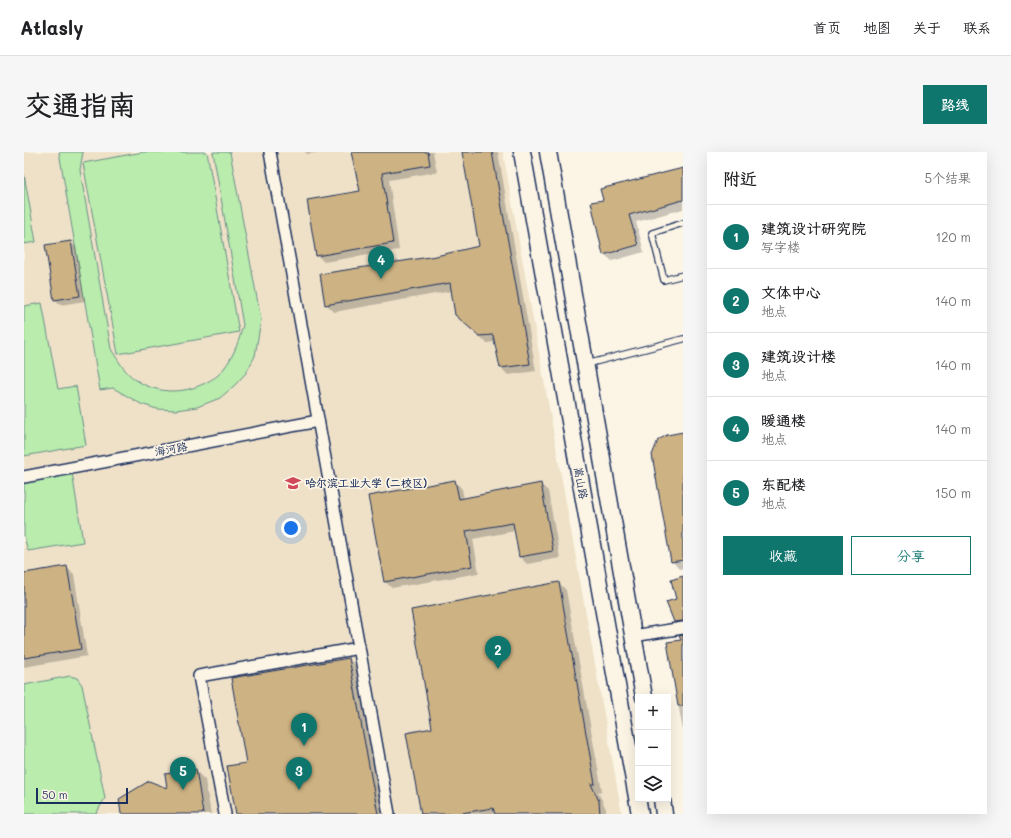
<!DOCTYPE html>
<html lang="zh">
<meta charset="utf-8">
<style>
body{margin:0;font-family:Mali,"LXGW WenKai TC",sans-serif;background:#f6f6f6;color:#202124}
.controls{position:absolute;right:12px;bottom:12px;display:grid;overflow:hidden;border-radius:0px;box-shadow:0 4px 16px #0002}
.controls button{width:36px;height:36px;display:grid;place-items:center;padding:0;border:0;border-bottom:1px solid #e0e0e0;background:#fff;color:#202124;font:20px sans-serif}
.scale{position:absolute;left:12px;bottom:10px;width:92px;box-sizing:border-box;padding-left:4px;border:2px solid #1b2f5e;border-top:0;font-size:11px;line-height:14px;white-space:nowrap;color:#1b2f5e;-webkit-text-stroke:3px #fcf5e5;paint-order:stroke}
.you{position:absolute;left:267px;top:376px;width:14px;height:14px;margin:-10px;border:3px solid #fff;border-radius:50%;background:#1a73e8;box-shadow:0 0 0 6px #1a73e833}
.badge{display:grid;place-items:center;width:26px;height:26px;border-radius:50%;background:#0f766e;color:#fff;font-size:13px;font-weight:700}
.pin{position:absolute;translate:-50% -33px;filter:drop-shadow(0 1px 2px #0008)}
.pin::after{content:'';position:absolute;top:21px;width:14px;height:12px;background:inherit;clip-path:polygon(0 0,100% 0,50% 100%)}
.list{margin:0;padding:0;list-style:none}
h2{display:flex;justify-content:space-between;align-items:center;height:52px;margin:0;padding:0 16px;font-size:17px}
h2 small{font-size:13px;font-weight:400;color:#757577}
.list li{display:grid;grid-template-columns:26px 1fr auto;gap:12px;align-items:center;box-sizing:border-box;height:64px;padding:0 16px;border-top:1px solid #e0e0e0}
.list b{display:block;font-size:15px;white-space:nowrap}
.list p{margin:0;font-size:13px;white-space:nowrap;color:#757577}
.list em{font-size:13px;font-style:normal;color:#757577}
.actions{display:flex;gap:8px;padding:12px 16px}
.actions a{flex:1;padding:9px 0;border:1px solid #0f766e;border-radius:0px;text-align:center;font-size:14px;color:#0f766e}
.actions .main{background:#0f766e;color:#fff}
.icon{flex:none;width:22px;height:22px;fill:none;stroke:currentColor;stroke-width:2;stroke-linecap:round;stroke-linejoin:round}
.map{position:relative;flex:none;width:659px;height:662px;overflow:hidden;border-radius:0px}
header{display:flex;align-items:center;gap:24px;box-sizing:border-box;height:56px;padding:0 20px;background:#fff;border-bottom:1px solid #e0e0e0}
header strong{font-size:19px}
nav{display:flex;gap:22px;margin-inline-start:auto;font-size:14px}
.intro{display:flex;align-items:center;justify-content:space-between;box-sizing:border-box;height:96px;padding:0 24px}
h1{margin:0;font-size:28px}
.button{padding:10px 18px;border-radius:0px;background:#0f766e;color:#fff;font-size:14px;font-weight:700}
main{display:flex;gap:24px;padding:0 24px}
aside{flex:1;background:#fff;border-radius:0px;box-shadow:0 4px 16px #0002}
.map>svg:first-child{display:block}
</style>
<header>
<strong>Atlasly</strong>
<nav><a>首页</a><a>地图</a><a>关于</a><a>联系</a></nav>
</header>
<div class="intro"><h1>交通指南</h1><a class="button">路线</a></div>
<main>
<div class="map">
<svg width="659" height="662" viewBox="0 0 659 662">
<rect width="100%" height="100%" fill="#fcf5e5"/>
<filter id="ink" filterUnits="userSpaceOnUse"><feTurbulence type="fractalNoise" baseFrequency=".025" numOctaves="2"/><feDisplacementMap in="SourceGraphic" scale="8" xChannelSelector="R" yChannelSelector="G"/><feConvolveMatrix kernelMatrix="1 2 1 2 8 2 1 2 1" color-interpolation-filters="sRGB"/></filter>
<g filter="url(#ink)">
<path fill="#eee1c8" d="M0,0H479L598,662H0Z"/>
<g fill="#b9ecad" stroke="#6a8e86">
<path d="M35,0H59L56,18L87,197C94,208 101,221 112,228C135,243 162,242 185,229C188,227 193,225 195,222C208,209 215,190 219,173L189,0H206L237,168L231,204L222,221L210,234L196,246L173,255L152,258L133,257L117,252L89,236L76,238Z"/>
<path d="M119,0H183L215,180L94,202L59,11Z"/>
<path d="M0,22L12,90L0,92Z"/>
<path d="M18,151L34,237L52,234L62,293L0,304V154Z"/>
<path d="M48,320L59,390L4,399L0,384V329Z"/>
<path d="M46,524L53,526L58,533L81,646L72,662H0V533Z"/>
</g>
<g fill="#0003">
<path d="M281,0H297L283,2Z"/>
<path d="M328,0H409L413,20L365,28L375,98L300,110L293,103L337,40Z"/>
<path d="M439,0H474L512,219L484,223L477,216L472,190L463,191L440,170L428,139L310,160L302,152L412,105L456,95Z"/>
<path d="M659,17V57L612,70L620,100L588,109L580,102V49Z"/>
<path d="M47,90L52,95L61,149L36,153L31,147Z"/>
<path d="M659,281V416L655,417L648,409Z"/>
<path d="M431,329L438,337L440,347L516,332L524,339L536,406L503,412L496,405L491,379L449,387L455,421L368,436L360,429Z"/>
<path d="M42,415L50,422L63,504L0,515V422Z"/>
<path d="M659,425V477H658L650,470L653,448Z"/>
<path d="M535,431L542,438L578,639L574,640L582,657V662H398L409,577Z"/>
<path d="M659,484V580L644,491L658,489Z"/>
<path d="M325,507L333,515L360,662H213L223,612Z"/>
<path d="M171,618L181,628L187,662H98L144,637Z"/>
</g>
<g fill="#cdb283" stroke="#1b2f5e">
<path d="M327,0H404L406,13L358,21L369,91L292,104L283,48L336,39Z"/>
<path d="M438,0H468L506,212L476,216L469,183L455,184L431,163L426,131L301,153L296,122L412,104L455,94Z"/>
<path d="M659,16V48L605,63L614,93L579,103L567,50L579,48L576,37Z"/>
<path d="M47,89L56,144L30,148L21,93Z"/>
<path d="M659,280V408L647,410L628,303L634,288L643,283Z"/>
<path d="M431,328L435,347L517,331L529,399L495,405L489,371L442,379L448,414L360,430L344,344Z"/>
<path d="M43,414L57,497L0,506V421Z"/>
<path d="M659,424V469L650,470L642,450L652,447L647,428Z"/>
<path d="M535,430L571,632H567L575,649L576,662H471L469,656L431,662H397L382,581L408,576L387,458Z"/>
<path d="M659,483V554H654L643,490L657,488L655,484Z"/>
<path d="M325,506L354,662H212L203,614L222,611L207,526Z"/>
<path d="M172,617L179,662H97L95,647L125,629L143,636L141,622Z"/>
</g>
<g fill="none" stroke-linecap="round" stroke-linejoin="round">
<defs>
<g id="service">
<path d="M659,71L628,81L640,128L659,123"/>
<path d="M563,212L659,187"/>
</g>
<g id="minor">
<path d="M246,0L365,662"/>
<path d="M0,325L294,269"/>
<path d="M609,484L659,476"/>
<path d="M201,662L175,524L335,496"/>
</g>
<g id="secondary">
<path d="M498,0L616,662"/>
<path d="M524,0L620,545"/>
<path d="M638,647L640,662"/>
</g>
</defs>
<use href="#service" stroke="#1b2f5e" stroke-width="8"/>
<use href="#minor" stroke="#1b2f5e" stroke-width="14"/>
<use href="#secondary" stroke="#1b2f5e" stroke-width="19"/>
<use href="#service" stroke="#fcf5e5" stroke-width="5.5"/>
<use href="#minor" stroke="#fcf5e5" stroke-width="11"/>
<use href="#secondary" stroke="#fcf5e5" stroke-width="16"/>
</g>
</g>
<defs>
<symbol id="university-bare" viewBox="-9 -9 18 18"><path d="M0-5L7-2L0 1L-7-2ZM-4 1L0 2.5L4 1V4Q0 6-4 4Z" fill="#d1495b" stroke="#fcf5e5" stroke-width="2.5" paint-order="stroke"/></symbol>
</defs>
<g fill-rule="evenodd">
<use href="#university-bare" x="258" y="320" width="22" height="22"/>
</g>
<g text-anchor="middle" stroke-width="3.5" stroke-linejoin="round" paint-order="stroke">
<g font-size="11" fill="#1b2f5e" stroke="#fcf5e5">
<text transform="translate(147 297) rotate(-11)" y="4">海河路</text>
<text transform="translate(557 331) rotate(80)" y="4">嵩山路</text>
</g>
<g font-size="11" font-weight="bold" fill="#1b2f5e" stroke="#fcf5e5" text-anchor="start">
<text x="281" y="335">哈尔滨工业大学 (二校区)</text>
</g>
</g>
</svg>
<div class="controls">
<button>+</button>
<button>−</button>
<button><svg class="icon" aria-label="layers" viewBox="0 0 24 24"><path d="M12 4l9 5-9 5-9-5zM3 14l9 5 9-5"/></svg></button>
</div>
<div class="scale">50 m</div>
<div class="you"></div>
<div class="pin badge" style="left:280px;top:594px">1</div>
<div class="pin badge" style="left:474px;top:517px">2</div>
<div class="pin badge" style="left:275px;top:638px">3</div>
<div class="pin badge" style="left:357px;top:127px">4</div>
<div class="pin badge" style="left:159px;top:638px">5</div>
</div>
<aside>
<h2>附近<small>5个结果</small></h2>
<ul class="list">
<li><span class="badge">1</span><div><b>建筑设计研究院</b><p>写字楼</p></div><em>120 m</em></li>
<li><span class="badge">2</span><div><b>文体中心</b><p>地点</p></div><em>140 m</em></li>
<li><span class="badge">3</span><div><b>建筑设计楼</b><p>地点</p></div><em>140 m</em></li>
<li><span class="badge">4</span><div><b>暖通楼</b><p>地点</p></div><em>140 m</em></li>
<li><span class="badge">5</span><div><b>东配楼</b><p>地点</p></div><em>150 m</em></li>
</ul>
<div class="actions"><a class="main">收藏</a><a>分享</a></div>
</aside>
</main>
